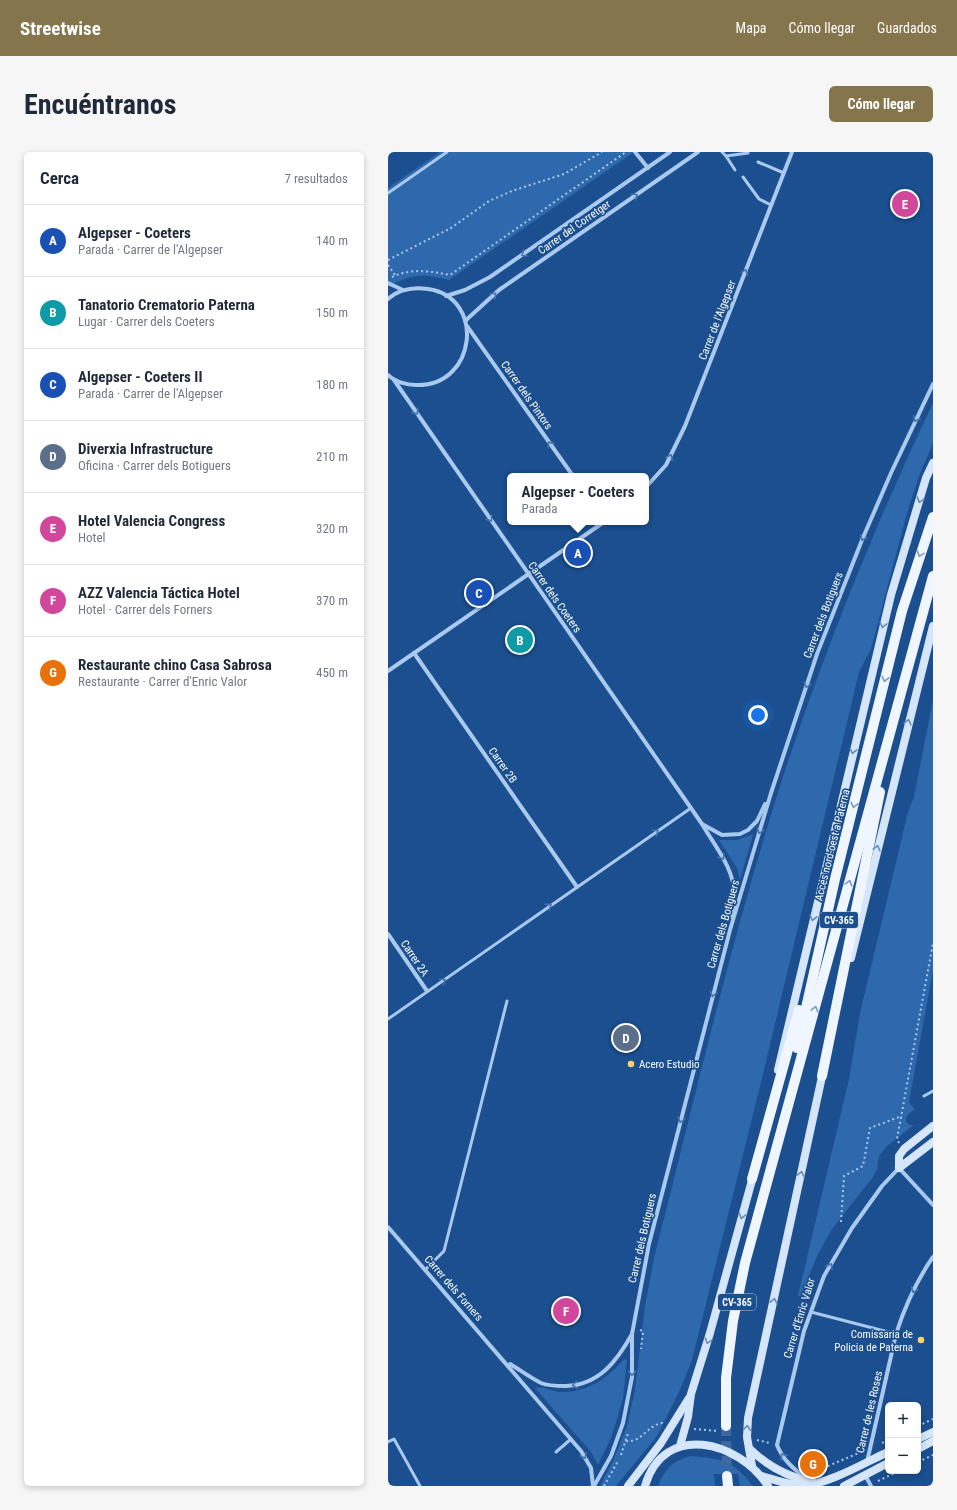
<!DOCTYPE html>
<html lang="es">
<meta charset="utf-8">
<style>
body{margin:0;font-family:"Roboto Condensed",sans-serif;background:#f6f6f7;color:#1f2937}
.controls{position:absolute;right:12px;bottom:12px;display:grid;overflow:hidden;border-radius:6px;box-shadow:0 2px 6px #0003}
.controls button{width:36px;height:36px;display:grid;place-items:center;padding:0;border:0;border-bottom:1px solid #e0e1e3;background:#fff;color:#1f2937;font:20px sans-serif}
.you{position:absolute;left:370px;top:563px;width:14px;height:14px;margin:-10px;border:3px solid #fff;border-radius:50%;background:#1a73e8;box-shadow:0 0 0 6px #1a73e833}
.badge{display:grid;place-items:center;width:26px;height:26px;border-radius:50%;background:#84754c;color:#fff;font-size:13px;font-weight:700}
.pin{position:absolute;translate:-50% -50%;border:2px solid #fff;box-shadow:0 1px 4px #0006}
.popup{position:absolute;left:119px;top:321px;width:142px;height:52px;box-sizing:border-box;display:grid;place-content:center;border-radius:6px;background:#fff;filter:drop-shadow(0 1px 3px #0005);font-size:13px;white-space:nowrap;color:#747a83}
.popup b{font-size:15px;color:#1f2937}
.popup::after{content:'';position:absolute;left:50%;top:100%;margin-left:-8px;border:8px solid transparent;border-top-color:#fff}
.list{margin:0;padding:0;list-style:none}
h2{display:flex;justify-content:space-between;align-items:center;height:52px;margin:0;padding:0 16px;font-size:17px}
h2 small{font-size:13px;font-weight:400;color:#747a83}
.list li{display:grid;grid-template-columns:26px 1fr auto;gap:12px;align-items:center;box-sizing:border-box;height:72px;padding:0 16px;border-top:1px solid #e0e1e3}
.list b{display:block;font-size:15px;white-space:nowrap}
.list p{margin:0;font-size:13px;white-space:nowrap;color:#747a83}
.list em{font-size:13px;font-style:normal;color:#747a83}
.map{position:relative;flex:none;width:545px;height:1334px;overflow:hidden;border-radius:6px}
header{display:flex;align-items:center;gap:24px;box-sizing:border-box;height:56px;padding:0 20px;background:#84754c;color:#fff}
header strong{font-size:19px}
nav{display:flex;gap:22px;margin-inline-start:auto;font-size:14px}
.intro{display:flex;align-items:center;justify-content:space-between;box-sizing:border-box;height:96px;padding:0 24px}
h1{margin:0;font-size:28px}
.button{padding:10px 18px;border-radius:6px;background:#84754c;color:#fff;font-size:14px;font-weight:700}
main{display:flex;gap:24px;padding:0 24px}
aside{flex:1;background:#fff;border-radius:6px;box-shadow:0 2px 6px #0003}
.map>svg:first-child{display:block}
</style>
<header>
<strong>Streetwise</strong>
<nav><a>Mapa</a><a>Cómo llegar</a><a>Guardados</a></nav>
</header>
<div class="intro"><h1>Encuéntranos</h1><a class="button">Cómo llegar</a></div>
<main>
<aside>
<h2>Cerca<small>7 resultados</small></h2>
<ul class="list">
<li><span class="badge" style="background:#1a4fb4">A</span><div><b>Algepser - Coeters</b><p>Parada · Carrer de l'Algepser</p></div><em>140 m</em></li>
<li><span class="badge" style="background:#0f9aa8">B</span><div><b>Tanatorio Crematorio Paterna</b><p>Lugar · Carrer dels Coeters</p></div><em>150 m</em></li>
<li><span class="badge" style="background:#1a4fb4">C</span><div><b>Algepser - Coeters II</b><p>Parada · Carrer de l'Algepser</p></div><em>180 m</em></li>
<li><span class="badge" style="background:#5c6f8a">D</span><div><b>Diverxia Infrastructure</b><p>Oficina · Carrer dels Botiguers</p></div><em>210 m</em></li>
<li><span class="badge" style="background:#d1479c">E</span><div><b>Hotel Valencia Congress</b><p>Hotel</p></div><em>320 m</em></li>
<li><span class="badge" style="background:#d1479c">F</span><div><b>AZZ Valencia Táctica Hotel</b><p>Hotel · Carrer dels Forners</p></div><em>370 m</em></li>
<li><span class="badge" style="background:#e8710a">G</span><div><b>Restaurante chino Casa Sabrosa</b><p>Restaurante · Carrer d'Enric Valor</p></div><em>450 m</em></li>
</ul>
</aside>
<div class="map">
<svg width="545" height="1334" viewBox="0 0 545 1334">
<rect width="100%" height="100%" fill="#1b4f8f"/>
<g fill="#2e69ad">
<path d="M52,0H246L61,128C34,121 25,122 0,134V36Z"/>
<path d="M545,251V291L531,324L519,361L483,497L471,520L375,922L304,1208L291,1240L269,1284L228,1334H212L225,1309L239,1274L247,1238L257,1154L266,1106C307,946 344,783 395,625C437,497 487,373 545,251Z"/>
<path d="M545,548V818L521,950L527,958C520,961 518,963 518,970L522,973H526L498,995L491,1004L489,1017L485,1025L444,1077L429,1104L413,1144H410L461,927L472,861L520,660L526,645Z"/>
<path d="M365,682V683L352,728L349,716L331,688H349Z"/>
<path d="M236,1207L239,1208L235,1246L229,1267L223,1286L210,1313L203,1300L147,1236C154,1234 164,1239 171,1240C199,1241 219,1227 236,1207Z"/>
<path d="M303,1304C333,1306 347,1310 365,1334H352L350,1322H326L327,1334H270C278,1316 284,1309 303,1304Z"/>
</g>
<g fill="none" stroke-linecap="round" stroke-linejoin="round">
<path stroke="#3d69a0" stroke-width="10" stroke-dasharray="10 5" stroke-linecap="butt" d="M338,1274L339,1324"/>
<g stroke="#a9c9ee" stroke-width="2" stroke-dasharray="2 3" stroke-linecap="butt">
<path d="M0,108L63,76L101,49L124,39L176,22L214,0"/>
<path d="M0,113L7,123"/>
<path d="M4,125C23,116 41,119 62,123L238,0"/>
<path d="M511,991L509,987L545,791"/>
<path d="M453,1070L456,1024L475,1014L482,976L514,964"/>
<path d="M252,1178L255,1179L253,1197"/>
<path d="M530,1274L545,1267"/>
<path d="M306,1277L330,1279"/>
<path d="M369,1288L382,1291"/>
<path d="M238,1289C254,1291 260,1272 275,1271"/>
<path d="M494,1291L500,1288"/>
<path d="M233,1303L240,1281"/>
<path d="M530,1310L545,1303"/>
<path d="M426,1320L473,1300"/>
<path d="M490,1329L511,1319"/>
<path d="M216,1334L230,1309"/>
</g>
<g stroke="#a9c9ee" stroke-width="3">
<path d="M334,0L338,4L360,1"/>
<path d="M338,4L347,18"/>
<path d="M370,10L396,21"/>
<path d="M355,25L371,47L383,53"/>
<path d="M0,41L59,0"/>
<path d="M0,867L303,656"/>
<path d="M536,944L545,939"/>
<path d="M37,1118L56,1099L119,849"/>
<path d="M423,1160L508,1182"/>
<path d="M0,1290L6,1287L32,1334"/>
<path d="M168,1300L183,1287"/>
</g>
<g stroke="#a9c9ee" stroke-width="4">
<path d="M247,0L260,16"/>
<path d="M0,131L15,138"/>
<path d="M58,144L77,138L102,125L282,0"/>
<path d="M0,147C11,137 26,135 40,137C98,145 89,235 28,233C19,233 7,230 0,223"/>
<path d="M77,169L111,138L310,0"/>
<path d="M79,174L185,324"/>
<path d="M6,228L314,672C326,693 347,717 346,743C346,750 345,758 344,765"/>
<path d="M258,335L278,313L297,274L404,0"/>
<path d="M26,501L189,735"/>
<path d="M0,519L216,370"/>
<path d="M314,672L334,683L352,682L360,678L369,669L377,652"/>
<path d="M0,782L39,839"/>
<path d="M0,1075L193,1299L203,1316L205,1334"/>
<path d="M122,1212C132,1218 143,1226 153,1231C160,1234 170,1234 178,1234C211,1233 229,1209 244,1182"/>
<path d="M479,1310L508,1182C517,1154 529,1128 545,1105"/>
<path d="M477,1323L483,1334"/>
<path d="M419,1326C405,1317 395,1308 389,1293L416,1179L436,1124L464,1076L494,1034L511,1016L545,1053"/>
<path d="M206,1334L223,1304L235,1271L244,1225V1182L261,1092L342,778L383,641L429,502L474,388L503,321L545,232"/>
</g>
<g stroke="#d6e6fa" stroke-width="8">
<path d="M463,806L545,474"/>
<path d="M390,918L503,443L538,326L545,311"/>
<path d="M511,1016V1004L516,997L545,974"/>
<path d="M511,1016L545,990"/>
<path d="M530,1287L545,1280"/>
<path d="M292,1294L300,1265L303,1242L322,1181L366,1021"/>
<path d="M361,1296C379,1314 399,1325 425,1330"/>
<path d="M530,1297L545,1289"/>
<path d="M364,1314L359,1285L360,1266L435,920"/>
<path d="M374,1324C387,1328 402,1334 416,1333C439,1333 478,1310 500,1300"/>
<path d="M240,1334L273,1291L301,1246"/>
<path d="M257,1334C276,1269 351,1289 380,1334"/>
<path d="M456,1334L500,1311"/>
</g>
<g stroke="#f0f6ff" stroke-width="10">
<path d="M409,896L447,727L514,459L545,365"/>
<path d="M434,924L492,640"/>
<path d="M364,1027L411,858"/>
<path d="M338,1274V1226L345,1169L357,1111L545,424"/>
<path d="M339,1324L340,1334"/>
</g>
</g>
<defs><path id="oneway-chevron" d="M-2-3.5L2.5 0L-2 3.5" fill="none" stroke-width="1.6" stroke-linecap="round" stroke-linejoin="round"/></defs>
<g stroke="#4674ac">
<use href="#oneway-chevron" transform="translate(247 44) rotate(-35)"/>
<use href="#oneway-chevron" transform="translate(136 102) rotate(145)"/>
<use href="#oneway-chevron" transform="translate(357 120) rotate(-69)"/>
<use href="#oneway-chevron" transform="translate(106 143) rotate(-43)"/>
<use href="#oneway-chevron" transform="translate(28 260) rotate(55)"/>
<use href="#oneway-chevron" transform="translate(528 267) rotate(115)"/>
<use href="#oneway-chevron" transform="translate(162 292) rotate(-125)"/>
<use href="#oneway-chevron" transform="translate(282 305) rotate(-63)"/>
<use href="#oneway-chevron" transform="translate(102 367) rotate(55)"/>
<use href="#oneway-chevron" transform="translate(475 386) rotate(113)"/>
<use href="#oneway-chevron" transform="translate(419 533) rotate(108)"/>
<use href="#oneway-chevron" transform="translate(372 679) rotate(107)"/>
<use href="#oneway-chevron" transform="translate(268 680) rotate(-35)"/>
<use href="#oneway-chevron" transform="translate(334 705) rotate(59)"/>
<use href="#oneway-chevron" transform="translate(161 754) rotate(-35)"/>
<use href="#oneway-chevron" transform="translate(55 829) rotate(-35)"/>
<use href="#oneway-chevron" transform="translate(325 842) rotate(105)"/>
<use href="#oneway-chevron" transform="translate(293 968) rotate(105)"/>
<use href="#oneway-chevron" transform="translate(442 1114) rotate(-60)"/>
<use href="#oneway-chevron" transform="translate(526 1138) rotate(115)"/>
<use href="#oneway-chevron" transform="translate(244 1221) rotate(92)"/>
<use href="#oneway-chevron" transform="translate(187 1233) rotate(172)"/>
<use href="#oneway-chevron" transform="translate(196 1304) rotate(61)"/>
<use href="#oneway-chevron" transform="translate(395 1304) rotate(-125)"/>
</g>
<g stroke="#668bba">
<use href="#oneway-chevron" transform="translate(532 348) rotate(107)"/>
<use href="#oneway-chevron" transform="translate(495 473) rotate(104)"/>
<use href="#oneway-chevron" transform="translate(520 570) rotate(-76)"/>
<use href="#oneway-chevron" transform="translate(465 599) rotate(104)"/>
<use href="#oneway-chevron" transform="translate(489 696) rotate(-76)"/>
<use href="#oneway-chevron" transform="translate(425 766) rotate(103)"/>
<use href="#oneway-chevron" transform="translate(413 1022) rotate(-78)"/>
<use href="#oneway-chevron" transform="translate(354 1064) rotate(105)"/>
<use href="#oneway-chevron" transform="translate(386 1149) rotate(-78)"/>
<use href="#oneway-chevron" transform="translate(320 1189) rotate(107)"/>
<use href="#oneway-chevron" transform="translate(359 1276) rotate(-86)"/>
</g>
<g stroke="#7b9ac1">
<use href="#oneway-chevron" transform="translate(532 402) rotate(110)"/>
<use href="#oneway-chevron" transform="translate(497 527) rotate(104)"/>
<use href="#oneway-chevron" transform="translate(466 653) rotate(104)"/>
<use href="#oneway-chevron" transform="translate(461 731) rotate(-75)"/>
<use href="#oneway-chevron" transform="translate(427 857) rotate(-75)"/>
</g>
<g fill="#ffd166" stroke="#1b4f8f" stroke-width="1.5">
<circle cx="243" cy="912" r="4"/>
<circle cx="533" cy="1188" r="4"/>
</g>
<g text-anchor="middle" stroke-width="3.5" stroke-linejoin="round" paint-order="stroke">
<g fill="#1b4f8f" stroke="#bbcadd" stroke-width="1">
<rect x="432" y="760" width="38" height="16" rx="3"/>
<rect x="330" y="1142" width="38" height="16" rx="3"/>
</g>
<g font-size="10" font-weight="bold" fill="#fff">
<text x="451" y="772">CV-365</text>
<text x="349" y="1154">CV-365</text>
</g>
<g font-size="11" fill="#fff" stroke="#1b4f8f">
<text transform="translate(186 75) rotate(-35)" y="4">Carrer del Corretger</text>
<text transform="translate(329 168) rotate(-69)" y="4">Carrer de l'Algepser</text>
<text transform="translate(139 243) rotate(55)" y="4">Carrer dels Pintors</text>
<text transform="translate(167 445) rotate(55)" y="4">Carrer dels Coeters</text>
<text transform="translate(435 463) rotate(-69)" y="4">Carrer dels Botiguers</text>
<text transform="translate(115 613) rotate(55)" y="4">Carrer 2B</text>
<text transform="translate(444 693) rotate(-76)" y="4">Accés nord-oest a Paterna</text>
<text transform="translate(335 772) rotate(-74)" y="4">Carrer dels Botiguers</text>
<text transform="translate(27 806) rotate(56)" y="4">Carrer 2A</text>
<text transform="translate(254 1086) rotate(-77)" y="4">Carrer dels Botiguers</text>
<text transform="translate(66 1136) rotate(49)" y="4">Carrer dels Forners</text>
<text transform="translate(411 1166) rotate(-73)" y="4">Carrer d'Enric Valor</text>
<text transform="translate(481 1260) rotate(-77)" y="4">Carrer de les Roses</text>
</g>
<g font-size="11" fill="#fff" stroke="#1b4f8f" text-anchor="start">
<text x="251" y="916">Acero Estudio</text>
<text x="525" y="1186" text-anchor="end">Comissaria de<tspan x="525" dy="13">Policia de Paterna</tspan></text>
</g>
</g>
</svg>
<div class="controls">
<button>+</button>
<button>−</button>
</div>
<div class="you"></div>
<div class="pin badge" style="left:190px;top:401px;background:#1a4fb4">A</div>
<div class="popup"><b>Algepser - Coeters</b>Parada</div>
<div class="pin badge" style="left:132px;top:488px;background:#0f9aa8">B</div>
<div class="pin badge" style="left:91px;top:441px;background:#1a4fb4">C</div>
<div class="pin badge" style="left:238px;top:886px;background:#5c6f8a">D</div>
<div class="pin badge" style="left:517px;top:52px;background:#d1479c">E</div>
<div class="pin badge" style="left:178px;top:1159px;background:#d1479c">F</div>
<div class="pin badge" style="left:425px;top:1312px;background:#e8710a">G</div>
</div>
</main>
